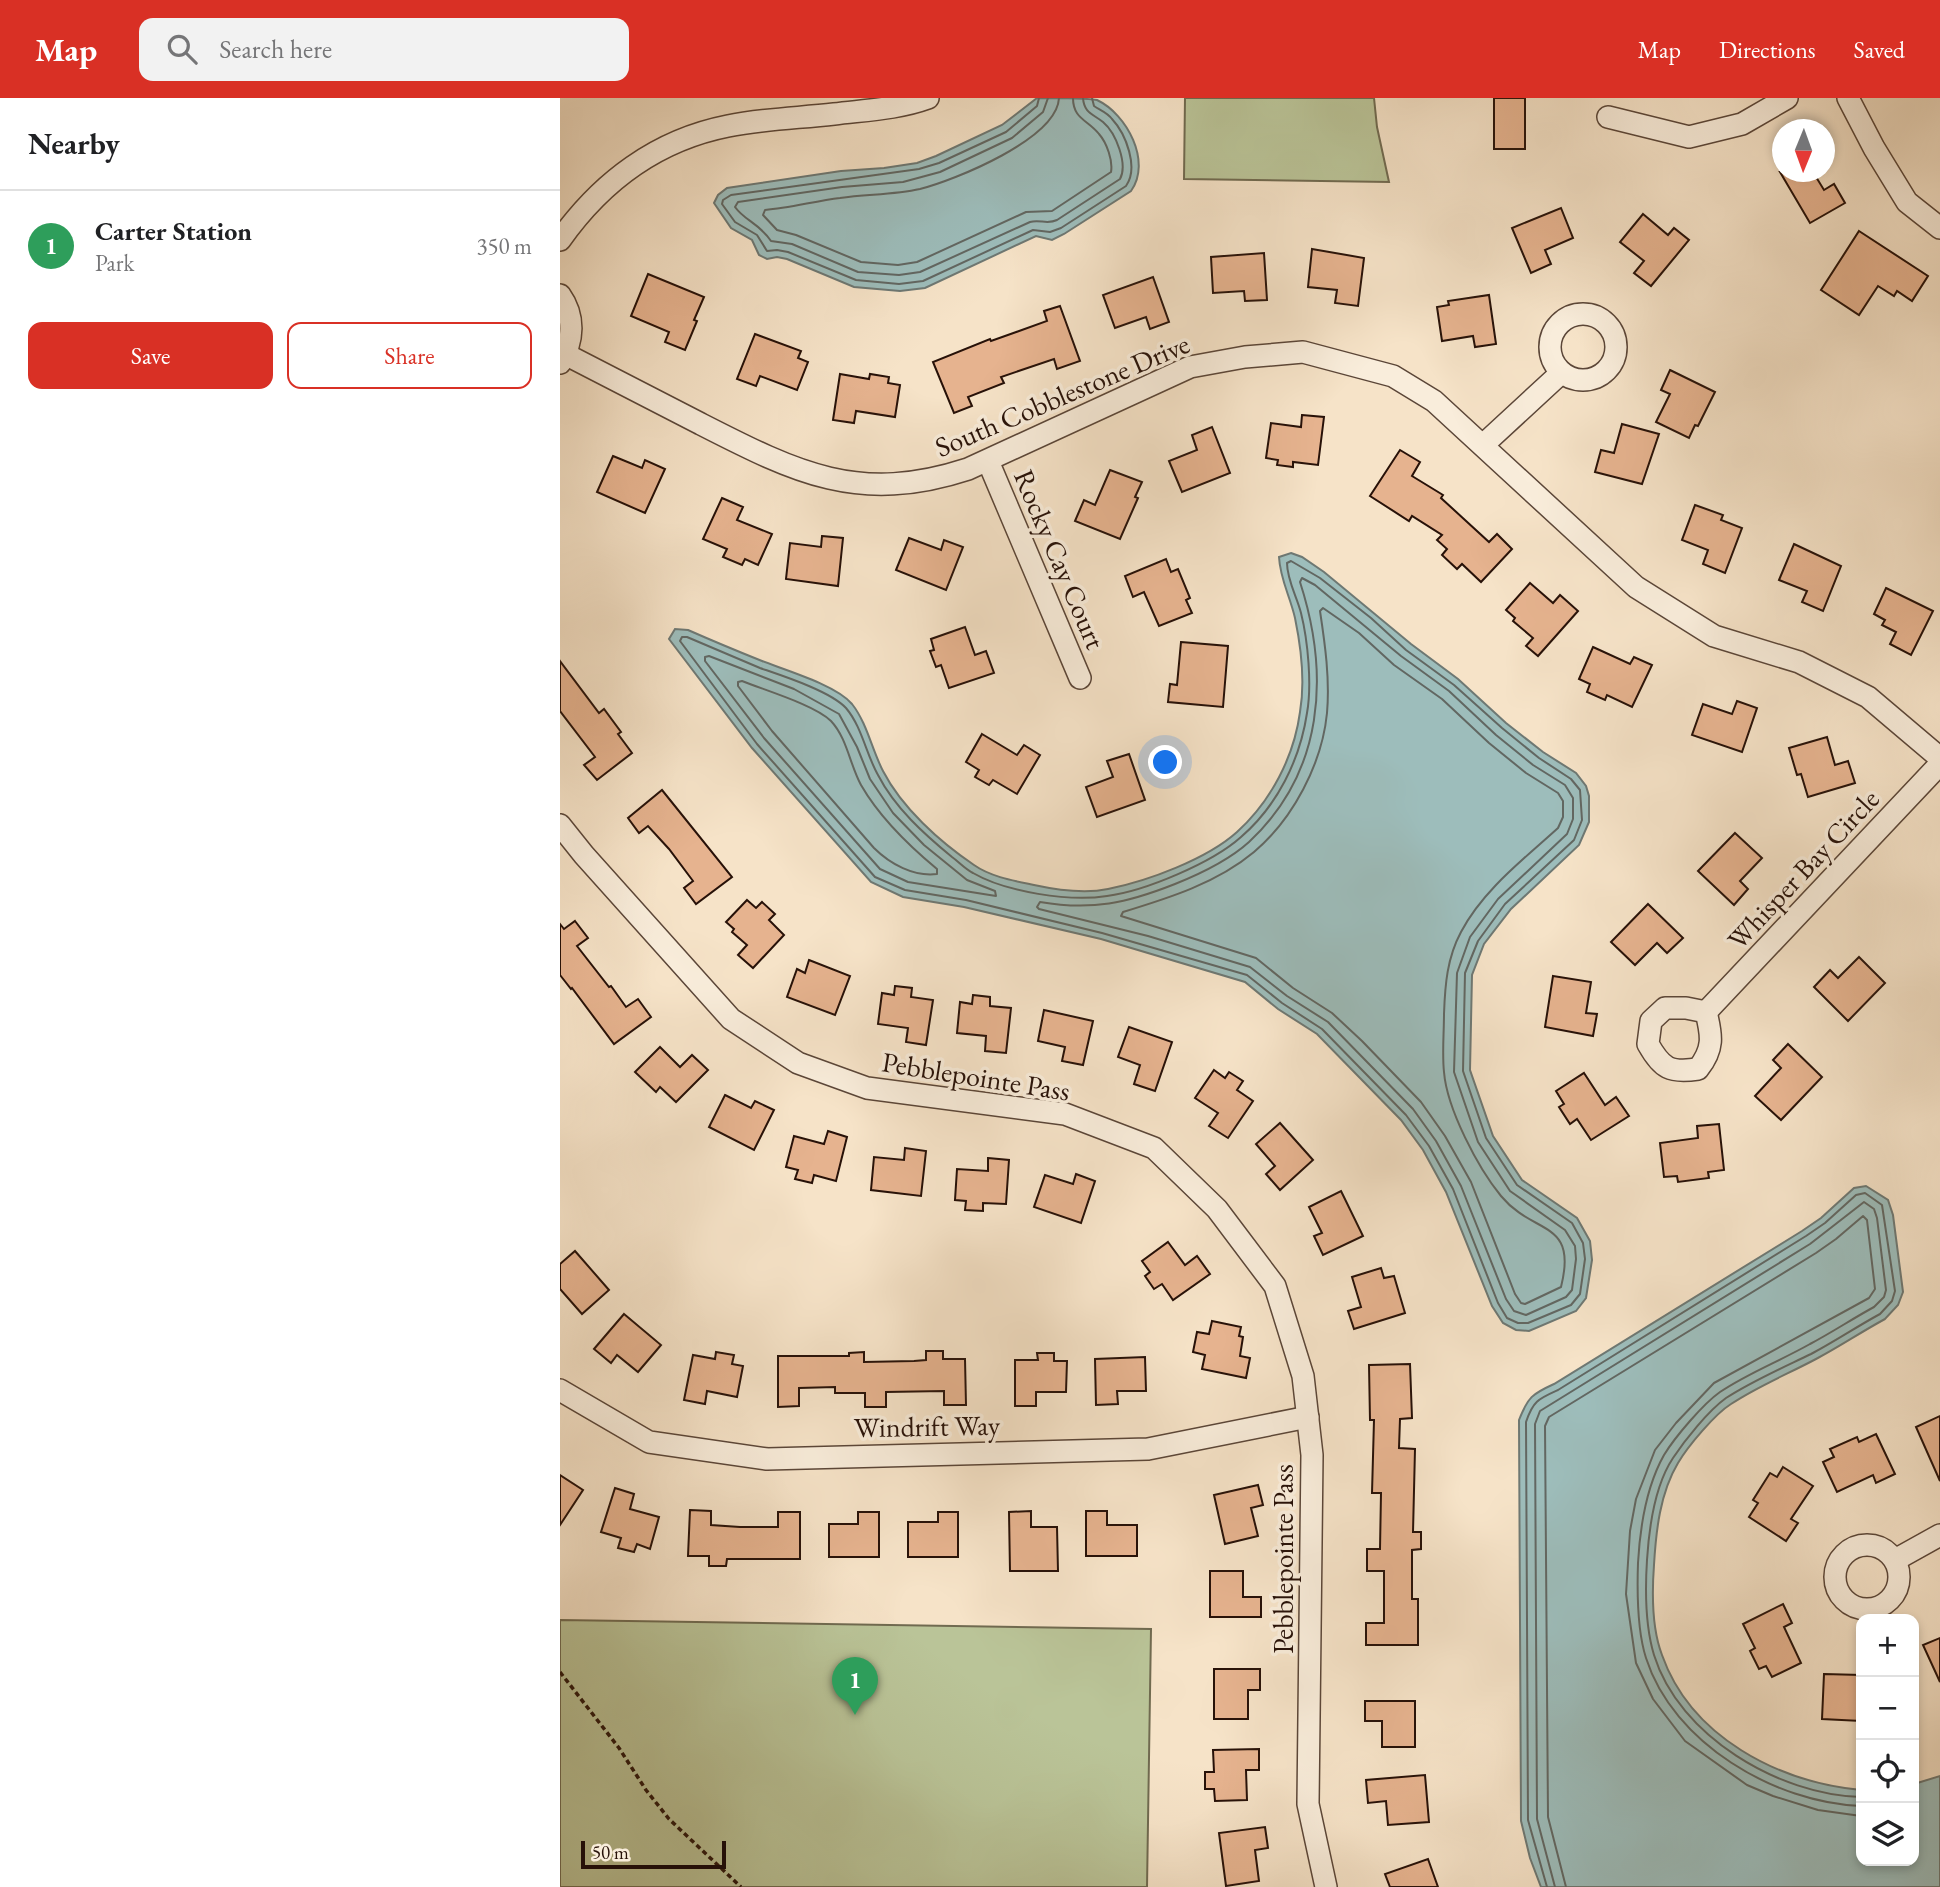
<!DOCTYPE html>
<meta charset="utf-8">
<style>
body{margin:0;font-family:"EB Garamond",serif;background:#f2f2f2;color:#202124}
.controls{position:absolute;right:21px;bottom:21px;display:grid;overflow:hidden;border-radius:14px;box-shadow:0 4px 10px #0003}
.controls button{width:63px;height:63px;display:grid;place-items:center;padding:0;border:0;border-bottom:2px solid #e0e0e0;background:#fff;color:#202124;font:35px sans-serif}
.compass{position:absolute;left:1212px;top:21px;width:63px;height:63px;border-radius:50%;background:#fff;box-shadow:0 4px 10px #0003;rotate:181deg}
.scale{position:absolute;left:21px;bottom:18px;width:145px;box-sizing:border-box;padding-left:7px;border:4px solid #271108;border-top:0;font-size:19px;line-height:24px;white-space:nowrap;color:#271108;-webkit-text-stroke:5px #f9eddb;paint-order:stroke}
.you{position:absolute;left:606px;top:665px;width:24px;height:24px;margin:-18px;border:5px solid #fff;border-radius:50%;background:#1a73e8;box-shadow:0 0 0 10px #1a73e833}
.badge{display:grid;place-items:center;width:46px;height:46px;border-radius:50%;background:#d93025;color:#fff;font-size:23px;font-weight:700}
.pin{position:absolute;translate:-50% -58px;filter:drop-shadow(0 2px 4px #0008)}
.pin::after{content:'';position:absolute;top:37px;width:24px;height:21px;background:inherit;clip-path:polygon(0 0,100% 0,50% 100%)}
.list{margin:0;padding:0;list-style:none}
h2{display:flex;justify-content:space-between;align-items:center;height:91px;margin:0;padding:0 28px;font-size:30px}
h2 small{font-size:23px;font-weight:400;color:#757577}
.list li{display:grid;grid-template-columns:46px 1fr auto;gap:21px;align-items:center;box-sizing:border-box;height:112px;padding:0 28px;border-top:2px solid #e0e0e0}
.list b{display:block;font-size:26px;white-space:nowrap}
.list p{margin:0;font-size:23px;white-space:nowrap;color:#757577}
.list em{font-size:23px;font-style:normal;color:#757577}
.actions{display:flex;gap:14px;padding:21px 28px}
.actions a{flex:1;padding:16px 0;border:2px solid #d93025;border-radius:14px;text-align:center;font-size:24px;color:#d93025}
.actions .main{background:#d93025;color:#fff}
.icon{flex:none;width:38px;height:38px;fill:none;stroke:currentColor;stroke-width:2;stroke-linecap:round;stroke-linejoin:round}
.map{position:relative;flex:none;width:1380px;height:1789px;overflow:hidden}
header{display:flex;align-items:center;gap:42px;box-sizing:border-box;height:98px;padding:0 35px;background:#d93025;color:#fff}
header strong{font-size:33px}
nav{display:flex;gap:38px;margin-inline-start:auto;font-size:24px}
.search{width:490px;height:63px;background:#f2f2f2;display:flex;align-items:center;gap:18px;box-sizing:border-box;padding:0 24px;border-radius:14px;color:#757577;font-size:26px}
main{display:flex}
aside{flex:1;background:#fff}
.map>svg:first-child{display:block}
</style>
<header>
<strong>Map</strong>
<div class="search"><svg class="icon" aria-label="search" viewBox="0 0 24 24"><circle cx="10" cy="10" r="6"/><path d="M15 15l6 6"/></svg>Search here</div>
<nav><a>Map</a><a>Directions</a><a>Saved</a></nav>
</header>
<main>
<aside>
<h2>Nearby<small></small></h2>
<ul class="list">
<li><span class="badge" style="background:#2e9e5b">1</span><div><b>Carter Station</b><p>Park</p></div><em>350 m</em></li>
</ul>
<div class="actions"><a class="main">Save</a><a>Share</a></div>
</aside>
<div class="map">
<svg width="1380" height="1789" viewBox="0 0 1380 1789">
<rect width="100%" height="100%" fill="#f6e3c8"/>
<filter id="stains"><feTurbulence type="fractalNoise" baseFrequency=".00286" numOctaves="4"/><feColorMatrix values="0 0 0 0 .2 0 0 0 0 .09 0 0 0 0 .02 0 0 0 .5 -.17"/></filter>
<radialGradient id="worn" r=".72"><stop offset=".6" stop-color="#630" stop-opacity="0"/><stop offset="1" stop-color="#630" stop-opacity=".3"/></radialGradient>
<g fill="#bac498" stroke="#706a50" stroke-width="2">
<path d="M625,0H814L817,29L829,84L624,81Z"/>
<path d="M0,1522L591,1531L587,1789H0Z"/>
</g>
<g fill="#9dbdbb" stroke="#6e7873" stroke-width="2">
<path d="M477,0C492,0 525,0 537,2C567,16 592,64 571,93L504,136L492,142L476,138L365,190L340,193L294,189L227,161L217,159L207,161L199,157L192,142L171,130L154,105L158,97L167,90L281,73L324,70L357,65L376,58L442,27Z"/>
<path d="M731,455L742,459L764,474L851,546L898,581L946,625L983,654L1016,675L1026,688L1029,698V724L1019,747L951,811L924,846L912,877L910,972L933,1038L962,1082L1017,1120L1030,1143L1032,1162L1026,1200L1016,1213L969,1233L956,1232L943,1225L932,1208L886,1094L863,1052L841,1022L757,936L718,911L685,884L541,841L404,809L343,799L311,784L192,650L109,541L115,531L128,532C153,543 177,553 202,563C225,572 276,587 292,606C307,625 312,652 323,673C342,710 380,744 414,767C431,779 455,783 474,787C497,792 524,796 548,791C588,783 647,761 677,734C711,703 734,659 740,614C745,585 741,549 735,520C730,498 720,481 719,459Z"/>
<path d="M1306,1088L1328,1102L1333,1117L1343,1194L1338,1207L1325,1221C1301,1234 1279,1249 1256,1261C1228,1276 1198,1288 1171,1306C1155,1316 1128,1348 1118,1365C1100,1395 1096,1433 1094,1467C1092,1494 1092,1531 1102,1557C1131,1639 1218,1684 1301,1692V1763H1354V1686L1380,1678V1789H981L970,1760L961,1723L959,1322C968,1299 972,1296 994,1286L1242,1133L1261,1120L1294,1090Z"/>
</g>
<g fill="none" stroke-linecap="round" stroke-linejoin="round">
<g stroke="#626762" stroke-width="2">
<path d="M479,0L477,8L446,34L379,65L359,71L171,97L163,102L162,106L175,124L197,137L207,153L217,152L228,154L296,182L339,186L363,183L473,132L490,134L501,130L566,88C579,70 566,36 552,21C548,15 540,12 534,8L532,0"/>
<path d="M488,0L483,14L452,40L380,74L343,84L282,89L178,104L175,109C185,123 199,125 211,143L232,146L298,174L339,177L360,174L470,124C480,121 487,127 497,122L560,81C568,66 556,35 543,24C533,16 524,15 523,0"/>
<path d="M499,0C497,41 395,82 360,91C333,97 307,96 280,100C255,103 230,110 205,112L203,117L217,132L236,137L301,164L338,167L357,164L466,114L492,113L551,74C553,63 547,45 539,36C528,22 513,21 513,0"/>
<path d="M731,463L760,480L811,520L846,552L894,587L942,630L979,660L1011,681L1020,692L1022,722L1014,742L945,806L918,843L905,875L903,973L926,1040L957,1087L1012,1125L1023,1145L1025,1161L1020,1196L1011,1207L968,1225H958L947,1220L938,1205L893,1091L869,1048L846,1017L762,931L722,905L687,877L542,835L406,802L345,792L315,779L197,646L120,543L122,539H127C151,549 176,560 200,570C223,578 270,593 286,610C302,629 306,656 318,677C335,710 364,736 392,759C399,764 405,771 413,775C446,794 509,804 547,798C585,793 652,765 681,739C717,708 740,662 747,615C752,587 748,543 741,515C737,499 727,482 727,465Z"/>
<path d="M742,480L755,487L841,558L889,593L936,637L973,667L1005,687L1013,700V721L1007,736L938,801L910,839L897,875L894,974L918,1044L950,1093L1005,1132L1015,1148L1016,1161L1012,1192L1006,1199L966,1217L954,1213L946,1201L901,1088L876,1043L853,1011L768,924L727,898L690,869L588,838L479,811L477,809L480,804C532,813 567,805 615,786C640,776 668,763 689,744C764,674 770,577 740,484Z"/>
<path d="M763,510L799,535L834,567L882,601L929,645L966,675L998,695L1003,703V719L998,730C964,761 923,792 901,834C887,860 885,887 884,916C884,935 882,956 884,974C887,1011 918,1070 941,1098C974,1138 1018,1121 1001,1189L965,1206L961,1205L955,1196L911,1084L885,1038L861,1004L802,943L772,915L733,890L696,860L561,818L563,814C609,800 657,785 694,754C733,721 762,666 767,615C770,581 765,546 760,513Z"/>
<path d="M149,558L234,591L279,616L297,649L310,681L333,715L364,747L407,782L435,793L436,798L348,784L320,771L204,640L145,563V559Z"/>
<path d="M182,583C204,592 255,607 271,623C287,640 290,667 301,687C320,720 348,747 377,771V776C354,779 330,766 314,750L212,633L178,588V584Z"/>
<path d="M987,1789L968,1722L966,1324C973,1303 978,1301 998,1292L1246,1138L1265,1125L1296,1097L1305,1095L1322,1107L1335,1193L1332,1203L1320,1216C1296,1229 1274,1244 1251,1256C1222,1270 1192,1283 1166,1300C1148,1313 1125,1342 1113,1360C1095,1387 1089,1430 1087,1462C1085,1493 1085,1527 1094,1557C1119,1638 1219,1697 1301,1699"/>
<path d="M995,1789L977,1721L975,1326L980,1313L1250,1146L1304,1104L1314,1111L1317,1120L1326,1192L1324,1199L1314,1209C1292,1221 1271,1235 1250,1246C1220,1263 1188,1275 1160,1294C1143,1306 1115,1339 1104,1357C1086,1389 1080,1429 1078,1465C1077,1494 1077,1532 1086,1560C1113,1645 1215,1705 1301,1708"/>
<path d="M1006,1789L988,1719L985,1328L989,1319L1256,1155L1276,1141L1303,1118L1307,1122L1315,1191L1309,1200L1154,1285L1116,1325L1095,1352L1076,1401L1070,1433L1066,1496L1076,1565L1093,1601L1125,1643L1187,1687L1213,1698L1258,1712L1301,1718"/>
</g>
</g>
<g fill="#e6b38f" stroke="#271108" stroke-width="2">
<rect x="934" y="0" width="31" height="51"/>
<path d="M1220,74H1253L1264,92L1274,86L1285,105L1250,125Z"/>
<path d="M1001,110L1013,140L985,152L991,166L971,175L952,130Z"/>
<path d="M1083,116L1108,137L1114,130L1129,142L1091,188L1074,175L1084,163L1060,144Z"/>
<path d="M1299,133L1368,178L1352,203L1337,193L1334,198L1318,188L1299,217L1261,192Z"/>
<path d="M752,151L804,160L798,208L775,205L777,192L748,189Z"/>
<path d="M704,155L707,202L685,203L684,193L653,195L651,159Z"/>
<path d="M88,176L144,199L134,222L137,223L125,252L105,244L109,234L71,218Z"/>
<path d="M593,179L609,224L590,231L586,219L555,230L543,197Z"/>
<path d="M929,197L936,246L915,249L913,238L882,243L877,209L889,207L888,203Z"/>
<path d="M500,208L520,263L497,271L494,261L441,279L444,285L408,299L412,308L394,315L373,264L430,241L431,243L487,223L484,213Z"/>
<path d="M195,236L241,253L238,260L248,264L237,292L200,278L196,288L177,281Z"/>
<path d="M1110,272L1155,294L1138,328L1135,327L1129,340L1096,324L1110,296L1101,292Z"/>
<path d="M280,276L309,281L310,276L329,279L328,285L340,287L335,319L296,313L294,325L273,322Z"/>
<path d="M742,317L764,319L758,367L733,364V369L717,367L718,362L706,360L711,325L741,329Z"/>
<path d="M1062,326L1099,336L1082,386L1035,374L1041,352L1054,355Z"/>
<path d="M652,329L670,375L622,394L609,363L637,352L632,337Z"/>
<path d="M840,352L860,364L852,378L883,397L881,400L929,444L937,436L952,451L921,484L902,466L897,471L882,457L887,451L877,442L882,437L852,418L849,423L810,398Z"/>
<path d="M53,358L82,370L85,362L105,371L85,415L37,394Z"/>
<path d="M550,372L582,384L575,399L578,400L560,441L515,423L524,402L535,407Z"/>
<path d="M162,400L183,409L177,422L212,436L198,467L185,461L182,467L163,459L167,451L143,441Z"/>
<path d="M1135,407L1163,417L1161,422L1182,430L1165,475L1143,466L1148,452L1122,442Z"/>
<path d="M262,438L283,440L278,488L226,481L230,445L261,449Z"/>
<path d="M349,440L381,452L384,442L403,449L386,492L336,472Z"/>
<path d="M1234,446L1281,468L1263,513L1242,504L1247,493L1219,482Z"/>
<path d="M606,461L611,474L618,471L630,500L626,502L632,515L599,528L584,494L573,499L565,478Z"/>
<path d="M970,485L993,505L1000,497L1018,513L978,558L966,548L973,540L953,523L955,520L946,512Z"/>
<path d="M1326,490L1373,513L1351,557L1330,546L1336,534L1322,527L1325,522L1314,516Z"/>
<path d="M405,529L415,557L426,553L434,575L389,590L381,567L376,569L370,553L374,552L371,541Z"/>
<path d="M621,544L668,548L663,609L608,604L610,586L617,587Z"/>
<path d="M1033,549L1070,566L1074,559L1092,567L1072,609L1047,597L1045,602L1027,594L1030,586L1019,581Z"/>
<path d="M0,563L39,615L44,611L61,634L58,636L72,655L37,682L24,667L35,659L0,613Z"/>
<path d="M1177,603L1197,610L1182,654L1132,637L1143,606L1172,616Z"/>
<path d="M422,636L457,657L464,647L480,657L457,696L433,682L429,687L415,679L419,672L406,664Z"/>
<path d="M1267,639L1275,667L1288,663L1295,685L1248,699L1241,676L1237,677L1229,650Z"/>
<path d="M569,656L585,702L537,719L526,689L553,679L547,663Z"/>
<path d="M102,692L172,779L136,806L124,790L133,783L109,751L88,728L79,735L68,720Z"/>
<path d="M1175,735L1202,760L1180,783L1188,791L1174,807L1138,773Z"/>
<path d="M187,802L196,810L202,804L215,816L209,822L224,837L193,870L178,857L187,847L172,834L174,831L166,824Z"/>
<path d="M1088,806L1123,840L1107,855L1097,845L1075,867L1051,844Z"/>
<path d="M15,823L28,840L17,848L49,889L51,888L66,909L78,901L91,919L54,946L12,890L11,891L0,877V826L4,831Z"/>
<path d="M1299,859L1325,885L1288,923L1254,889L1270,872L1278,880Z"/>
<path d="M249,862L290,878L275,917L227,899L237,871L245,875Z"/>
<path d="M993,878L1031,884L1026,915L1037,916L1033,938L985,929Z"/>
<path d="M335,888L352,890L351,899L373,902L366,947L346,944L348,930L318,926L322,895L334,897Z"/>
<path d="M413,897L430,899V908L451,910L446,955L425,953L426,938L397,935L400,904L412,906Z"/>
<path d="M484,912L533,923L523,967L502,963L505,949L478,943Z"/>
<path d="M569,929L612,944L595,993L574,986L580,967L558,959Z"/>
<path d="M1228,946L1262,979L1221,1022L1195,998L1221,970L1213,962Z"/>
<path d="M100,949L120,969L132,957L148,972L116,1004L100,989L96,994L75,974Z"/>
<path d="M654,972L665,980L669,974L683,983L677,992L693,1003L668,1040L649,1028L658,1015L635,1000Z"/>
<path d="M1024,975L1045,1007L1056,999L1069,1018L1031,1042L1017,1021L1010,1026L999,1009L1004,1006L996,993Z"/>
<path d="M165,997L191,1010L195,1003L214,1012L194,1052L149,1029Z"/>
<path d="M720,1025L753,1062L720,1092L706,1076L715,1068L696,1046Z"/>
<path d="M1159,1026L1164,1072L1148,1074L1149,1080L1118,1084L1117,1078L1104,1079L1100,1045L1138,1040L1137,1028Z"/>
<path d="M268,1033L287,1039L276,1083L254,1077L252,1085L235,1081L238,1072L226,1069L234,1038L264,1046Z"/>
<path d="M345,1050L366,1053L361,1098L311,1092L314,1059L344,1062Z"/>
<path d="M428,1060L449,1062L446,1106L423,1105V1113L405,1112L406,1103L395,1102L397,1071L428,1073Z"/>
<path d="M516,1076L535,1083L521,1125L474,1109L485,1077L513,1086Z"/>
<path d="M781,1093L803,1138L763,1157L754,1138L762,1135L749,1109Z"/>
<path d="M608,1144L625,1167L637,1158L650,1176L613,1202L602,1186L594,1191L585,1178L590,1174L582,1163Z"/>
<path d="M15,1153L49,1192L22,1216L0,1191V1166Z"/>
<path d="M821,1170L824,1180L834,1178L845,1215L794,1231L788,1213L801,1209L792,1179Z"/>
<path d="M64,1216L101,1247L78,1274L57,1257L51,1265L34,1251Z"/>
<path d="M652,1223L681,1229L679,1238L683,1239L680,1258L690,1260L686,1280L642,1271L645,1257L633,1254L637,1234L649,1236Z"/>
<path d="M366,1253H383V1261H405L406,1307H384V1293L326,1294V1309H305V1295H275V1289L239,1290V1308L218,1309V1258H289V1255L304,1254V1264L354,1263L366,1262Z"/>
<path d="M156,1254L174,1257L172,1266L183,1268L177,1299L147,1293L145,1306L124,1302L133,1257L155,1261Z"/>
<path d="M477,1255H494V1263H507L506,1294H476V1308H455V1262H478Z"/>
<path d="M585,1259L586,1293H557L558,1306L536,1307L535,1261Z"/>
<path d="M850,1266L852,1320L840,1321L839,1350L855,1351L853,1434H861V1451L852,1452V1501H858V1547H806V1525H824V1473H807V1451H820L821,1395H812L814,1322H810L809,1267Z"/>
<path d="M1380,1318V1383L1356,1329Z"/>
<path d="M1316,1336L1335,1376L1316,1385L1313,1377L1277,1394L1263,1364L1274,1359L1270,1351L1297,1339L1299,1344Z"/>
<path d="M1223,1369L1253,1388L1231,1421L1238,1425L1226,1443L1189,1419L1198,1405L1193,1402L1210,1375L1217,1379Z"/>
<path d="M0,1377L23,1392L0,1427Z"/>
<path d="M698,1387L703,1407L691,1410L698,1438L665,1446L654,1397Z"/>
<path d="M55,1390L74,1396L70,1411L99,1419L90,1451L77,1446L74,1454L58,1450L61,1440L41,1434Z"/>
<path d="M130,1412L151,1413V1427L180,1429H218V1414H240V1461H167L166,1468H149V1458H128Z"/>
<path d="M471,1413V1429H497L498,1473H450L449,1414Z"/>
<path d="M526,1413H547V1427H577V1458H526Z"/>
<path d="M298,1414H319V1459H269V1426H298Z"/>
<path d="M378,1414H398V1459H348V1424H378Z"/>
<path d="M650,1473H683V1499H701V1519H650Z"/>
<path d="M1223,1506L1232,1525L1224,1529L1241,1565L1212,1579L1206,1568L1199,1571L1190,1553L1195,1550L1183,1526Z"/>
<path d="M1380,1540V1584L1363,1547Z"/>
<path d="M654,1571H700V1592H688V1621H654Z"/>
<path d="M1264,1576L1301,1577V1623L1262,1621Z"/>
<path d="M805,1603H855V1649H822V1623H805Z"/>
<path d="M699,1651V1672H686L687,1702L655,1703L654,1691H645V1674H654L653,1652Z"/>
<path d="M865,1677L869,1724L828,1727L826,1703L808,1705L806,1682Z"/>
<path d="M705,1729L708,1750L695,1752L699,1783L666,1788L659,1735Z"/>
<path d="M868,1761L878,1789H830L825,1776Z"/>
</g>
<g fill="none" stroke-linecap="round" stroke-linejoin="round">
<defs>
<g id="minor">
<path d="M1288,0L1314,50L1347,104L1380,130"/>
<path d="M1048,19L1129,39L1182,26L1227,0"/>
<path d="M0,142C41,84 97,42 168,28C202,21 239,20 274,16C306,12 338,11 368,0"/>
<path d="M0,197C15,218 14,243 0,265"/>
<circle cx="1023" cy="249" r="33"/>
<path d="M5,256C50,279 94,302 139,325C235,374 298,407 408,371L630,269L685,259L743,254L833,278L874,303L1076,489L1154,538L1239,564L1308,599L1380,660"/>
<path d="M923,347L1001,275"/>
<path d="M428,363L520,580"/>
<path d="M0,727L24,757L171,921L238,965L307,990L505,1016L594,1050L657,1111L715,1188L743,1278L752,1357L748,1706L766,1789"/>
<path d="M1105,910H1126L1146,914C1152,938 1154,951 1138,971C1110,975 1102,971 1088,946L1091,923Z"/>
<path d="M1146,914L1380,666"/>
<path d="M0,1292L89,1344L207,1361L588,1351L748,1319"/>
<circle cx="1307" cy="1479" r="32"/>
<path d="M1335,1462L1380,1437"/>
</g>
</defs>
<use href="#minor" stroke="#5b4638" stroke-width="24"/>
<path stroke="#271108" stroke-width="3.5" stroke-dasharray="5 3.5" stroke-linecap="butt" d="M0,1574L59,1650L86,1692L109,1721L181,1789"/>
<use href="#minor" stroke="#f9eddb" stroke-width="21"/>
</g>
<g text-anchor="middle" stroke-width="7" stroke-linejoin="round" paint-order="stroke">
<g font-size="28" fill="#271108" stroke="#f9eddb">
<text transform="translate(502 297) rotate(-23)" y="10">South Cobblestone Drive</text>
<text transform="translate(500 461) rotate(67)" y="10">Rocky Cay Court</text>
<text transform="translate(1243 771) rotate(-47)" y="10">Whisper Bay Circle</text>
<text transform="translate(416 978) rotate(9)" y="10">Pebblepointe Pass</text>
<text transform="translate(367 1328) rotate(-1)" y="10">Windrift Way</text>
<text transform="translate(723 1461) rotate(-90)" y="10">Pebblepointe Pass</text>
</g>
</g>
<rect width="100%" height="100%" filter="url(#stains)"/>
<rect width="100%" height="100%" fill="url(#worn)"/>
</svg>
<div class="controls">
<button>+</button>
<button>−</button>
<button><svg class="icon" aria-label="locate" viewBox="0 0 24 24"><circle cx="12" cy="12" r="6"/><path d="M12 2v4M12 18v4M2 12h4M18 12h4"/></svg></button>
<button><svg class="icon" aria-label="layers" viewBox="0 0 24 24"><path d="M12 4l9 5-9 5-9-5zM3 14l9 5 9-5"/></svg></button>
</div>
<svg class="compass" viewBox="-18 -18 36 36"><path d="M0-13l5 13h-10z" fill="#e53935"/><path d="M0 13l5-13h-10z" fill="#757577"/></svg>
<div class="scale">50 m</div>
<div class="you"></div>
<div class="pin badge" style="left:295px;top:1617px;background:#2e9e5b">1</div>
</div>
</main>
